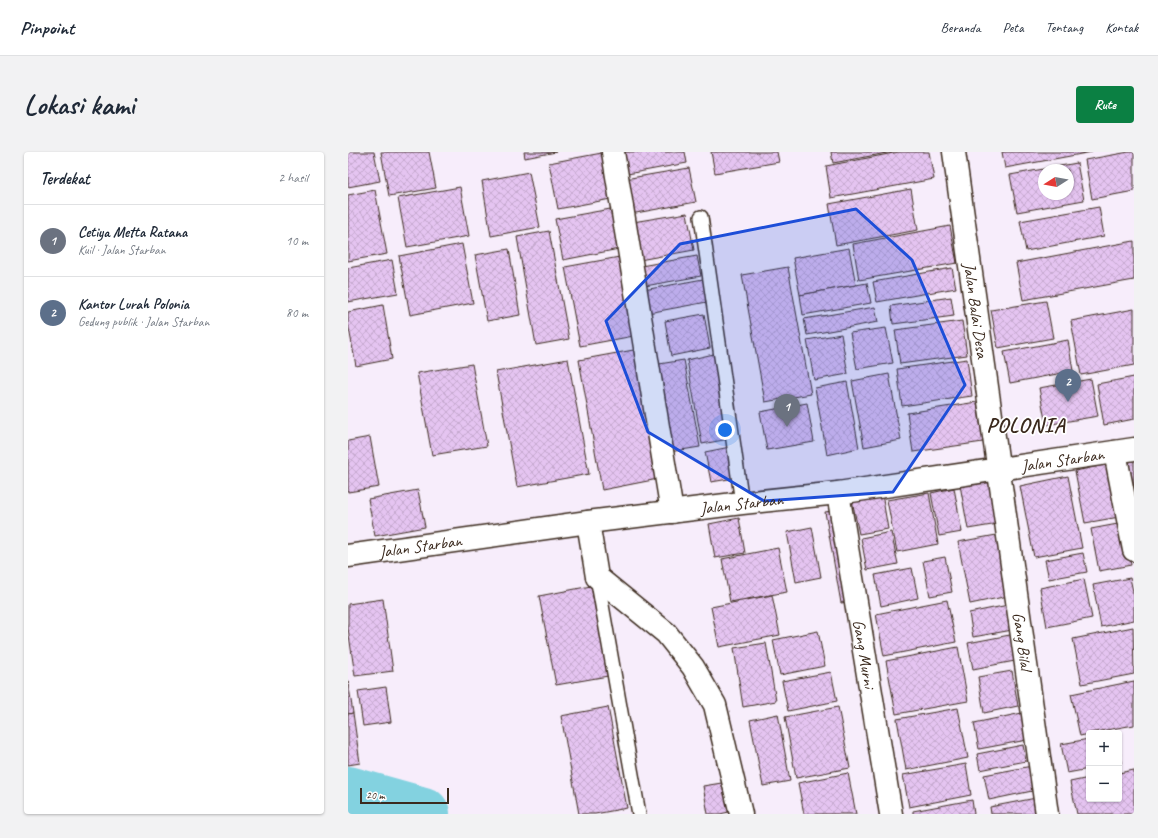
<!DOCTYPE html>
<html lang="id">
<meta charset="utf-8">
<style>
body{margin:0;font-family:Caveat,sans-serif;background:#f2f2f3;color:#1f2937}
.controls{position:absolute;right:12px;bottom:12px;display:grid;overflow:hidden;border-radius:4px;box-shadow:0 1px 3px #0004}
.controls button{width:36px;height:36px;display:grid;place-items:center;padding:0;border:0;border-bottom:1px solid #e0e1e3;background:#fff;color:#1f2937;font:20px sans-serif}
.compass{position:absolute;left:690px;top:12px;width:36px;height:36px;border-radius:50%;background:#fff;box-shadow:0 1px 3px #0004;rotate:259deg}
.scale{position:absolute;left:12px;bottom:10px;width:89px;box-sizing:border-box;padding-left:4px;border:2px solid #3b2a1e;border-top:0;font-size:11px;line-height:14px;white-space:nowrap;color:#3b2a1e;-webkit-text-stroke:3px #fff;paint-order:stroke}
.you{position:absolute;left:377px;top:278px;width:14px;height:14px;margin:-10px;border:3px solid #fff;border-radius:50%;background:#1a73e8;box-shadow:0 0 0 6px #1a73e833}
.badge{display:grid;place-items:center;width:26px;height:26px;border-radius:50%;background:#0b8043;color:#fff;font-size:13px;font-weight:700}
.pin{position:absolute;translate:-50% -33px;filter:drop-shadow(0 1px 2px #0008)}
.pin::after{content:'';position:absolute;top:21px;width:14px;height:12px;background:inherit;clip-path:polygon(0 0,100% 0,50% 100%)}
.list{margin:0;padding:0;list-style:none}
h2{display:flex;justify-content:space-between;align-items:center;height:52px;margin:0;padding:0 16px;font-size:17px}
h2 small{font-size:13px;font-weight:400;color:#747a83}
.list li{display:grid;grid-template-columns:26px 1fr auto;gap:12px;align-items:center;box-sizing:border-box;height:72px;padding:0 16px;border-top:1px solid #e0e1e3}
.list b{display:block;font-size:15px;white-space:nowrap}
.list p{margin:0;font-size:13px;white-space:nowrap;color:#747a83}
.list em{font-size:13px;font-style:normal;color:#747a83}
.map{position:relative;flex:none;width:786px;height:662px;overflow:hidden;border-radius:4px}
header{display:flex;align-items:center;gap:24px;box-sizing:border-box;height:56px;padding:0 20px;background:#fff;border-bottom:1px solid #e0e1e3}
header strong{font-size:19px}
nav{display:flex;gap:22px;margin-inline-start:auto;font-size:14px}
.intro{display:flex;align-items:center;justify-content:space-between;box-sizing:border-box;height:96px;padding:0 24px}
h1{margin:0;font-size:28px}
.button{padding:10px 18px;border-radius:4px;background:#0b8043;color:#fff;font-size:14px;font-weight:700}
main{display:flex;gap:24px;padding:0 24px}
aside{flex:1;background:#fff;border-radius:4px;box-shadow:0 1px 3px #0004}
.map>svg:first-child{display:block}
</style>
<header>
<strong>Pinpoint</strong>
<nav><a>Beranda</a><a>Peta</a><a>Tentang</a><a>Kontak</a></nav>
</header>
<div class="intro"><h1>Lokasi kami</h1><a class="button">Rute</a></div>
<main>
<aside>
<h2>Terdekat<small>2 hasil</small></h2>
<ul class="list">
<li><span class="badge" style="background:#6b7280">1</span><div><b>Cetiya Metta Ratana</b><p>Kuil · Jalan Starban</p></div><em>10 m</em></li>
<li><span class="badge" style="background:#5c6f8a">2</span><div><b>Kantor Lurah Polonia</b><p>Gedung publik · Jalan Starban</p></div><em>80 m</em></li>
</ul>
</aside>
<div class="map">
<svg width="786" height="662" viewBox="0 0 786 662">
<defs>
<pattern id="building-cross-hatch" width="8" height="8" patternUnits="userSpaceOnUse"><rect width="8" height="8" fill="#e5c4f1"/><path d="M0 0l8 8M0 8l8-8" fill="none" stroke="#c5a9ce"/></pattern>
</defs>
<rect width="100%" height="100%" fill="#f7edfb"/>
<filter id="ink" filterUnits="userSpaceOnUse"><feTurbulence type="fractalNoise" baseFrequency=".025" numOctaves="2"/><feDisplacementMap in="SourceGraphic" scale="8" xChannelSelector="R" yChannelSelector="G"/><feConvolveMatrix kernelMatrix="1 2 1 2 8 2 1 2 1" color-interpolation-filters="sRGB"/></filter>
<g filter="url(#ink)">
<g fill="none" stroke-linecap="round" stroke-linejoin="round">
<path stroke="#83d2e0" stroke-width="54" d="M0,641L75,662"/>
</g>
<g fill="url(#building-cross-hatch)" stroke="#3b2a1e" fill-rule="evenodd">
<path d="M0,0H26L32,29L0,35Z"/>
<path d="M33,0H81L88,36L41,44Z"/>
<path d="M176,0H208L177,6Z"/>
<path d="M259,0L268,46L210,57L201,11Z"/>
<path d="M270,0H337L339,11L274,23Z"/>
<path d="M363,0H429L431,10L367,21Z"/>
<path d="M483,0H544L485,11Z"/>
<path d="M551,0H581L586,27L483,46L478,14Z"/>
<path d="M654,0H744L657,16Z"/>
<path d="M781,0H786V39L744,47L737,8Z"/>
<path d="M729,11L736,48L669,60L662,23ZM696,18H720V42H696Z"/>
<path d="M341,16L348,50L277,63L271,28Z"/>
<path d="M181,20L192,75L143,84L134,29Z"/>
<path d="M112,35L121,84L59,95L50,46Z"/>
<path d="M563,37L570,78L488,93L481,52Z"/>
<path d="M27,38L39,102L0,109V43Z"/>
<path d="M751,55L756,84L678,99L672,69Z"/>
<path d="M268,56L276,96L215,108L207,67Z"/>
<path d="M339,61L346,98L286,109L279,71Z"/>
<path d="M602,74L609,111L511,128L505,92Z"/>
<path d="M201,79L221,187L188,193L169,85Z"/>
<path d="M786,89V128L675,148L668,111Z"/>
<path d="M114,92L125,151L62,163L51,104Z"/>
<path d="M501,96L508,133L452,143L445,106Z"/>
<path d="M161,97L172,163L139,169L127,103Z"/>
<path d="M277,104L291,183L232,194L217,115Z"/>
<path d="M349,104L353,124L297,134L293,114Z"/>
<path d="M44,108L50,141L0,150V116Z"/>
<path d="M440,115L463,242L417,250L394,123Z"/>
<path d="M604,116L608,136L529,150L525,130Z"/>
<path d="M355,127L359,150L300,161L296,138Z"/>
<path d="M519,131L523,151L455,163L452,143Z"/>
<path d="M603,145L606,164L545,172L543,154Z"/>
<path d="M698,149L705,186L650,196L643,158Z"/>
<path d="M35,153L44,207L8,214L0,171V160Z"/>
<path d="M527,155L530,170L459,183L456,167Z"/>
<path d="M786,157V213L733,223L723,169Z"/>
<path d="M356,162L362,196L323,204L317,169Z"/>
<path d="M614,169L619,203L552,212L547,178Z"/>
<path d="M538,176L545,211L509,217L502,181Z"/>
<path d="M493,182L500,222L466,228L459,188Z"/>
<path d="M720,188L725,219L662,231L656,200Z"/>
<path d="M291,197L315,326L254,338L231,208Z"/>
<path d="M366,202L381,287L354,292L339,208Z"/>
<path d="M220,207L241,322L169,335L148,220Z"/>
<path d="M619,207L624,244L554,254L549,217Z"/>
<path d="M336,208L352,295L321,300L305,213Z"/>
<path d="M124,212L139,294L84,303L69,221Z"/>
<path d="M541,222L553,288L516,295L504,229Z"/>
<path d="M786,225V267L756,273L749,232Z"/>
<path d="M743,227L750,264L698,273L691,236Z"/>
<path d="M499,230L511,296L479,303L467,236Z"/>
<path d="M629,250L635,290L565,300L559,261Z"/>
<path d="M459,251L466,290L419,298L412,260Z"/>
<path d="M22,285L31,335L0,340V289Z"/>
<path d="M382,295L387,326L363,330L357,300Z"/>
<path d="M786,309V358L775,311Z"/>
<path d="M767,311L777,364L737,371L727,319Z"/>
<path d="M720,324L734,396L686,405L672,334Z"/>
<path d="M647,327L656,371L620,377L612,333Z"/>
<path d="M606,336L614,380L591,384L583,341Z"/>
<path d="M70,338L77,375L27,384L20,347Z"/>
<path d="M581,341L590,392L549,400L539,348Z"/>
<path d="M534,342L540,377L511,382L504,348Z"/>
<path d="M491,358L507,449L493,451L477,360Z"/>
<path d="M391,366L397,401L367,406L361,372Z"/>
<path d="M775,371L783,413L751,419L743,377Z"/>
<path d="M464,375L473,425L448,430L439,380Z"/>
<path d="M543,380L550,412L519,418L513,386Z"/>
<path d="M654,382L665,443L622,452L610,390Z"/>
<path d="M430,396L439,440L382,450L374,407Z"/>
<path d="M735,401L739,420L701,427L697,408Z"/>
<path d="M597,405L604,440L582,444L575,409Z"/>
<path d="M564,416L570,446L533,454L527,423Z"/>
<path d="M782,426L786,444V468L753,475L745,433Z"/>
<path d="M736,427L744,466L699,475L692,436Z"/>
<path d="M243,434L260,524L208,533L191,444Z"/>
<path d="M424,443L432,483L371,495L363,455Z"/>
<path d="M35,447L45,519L7,524L0,476V452Z"/>
<path d="M599,448L608,490L536,504L528,462Z"/>
<path d="M665,452L670,477L625,485L621,461Z"/>
<path d="M785,475L786,522L734,532L725,487Z"/>
<path d="M470,479L477,514L432,523L425,488Z"/>
<path d="M667,482L672,508L625,517L620,491Z"/>
<path d="M418,491L428,549L395,555L386,496Z"/>
<path d="M610,495L620,549L548,562L538,509Z"/>
<path d="M664,519L670,554L636,561L630,525Z"/>
<path d="M483,520L489,549L440,559L434,529Z"/>
<path d="M0,529L5,561L0,562Z"/>
<path d="M786,529V573L741,581V582L732,584L723,542Z"/>
<path d="M38,535L43,570L15,574L10,539Z"/>
<path d="M260,555L279,656L247,662H231L213,564Z"/>
<path d="M490,555L502,616L448,626L437,565Z"/>
<path d="M610,556L620,606L558,618L549,567Z"/>
<path d="M5,561L12,611L0,613V562Z"/>
<path d="M674,561L679,588L631,597L626,571Z"/>
<path d="M430,562L442,629L415,634L402,568Z"/>
<path d="M741,587V617L719,621L713,592Z"/>
<path d="M675,593L678,609L632,618L629,602Z"/>
<path d="M771,593L774,610L771,611Z"/>
<path d="M618,612L623,643L561,655L555,623Z"/>
<path d="M684,614L689,638L641,648L636,623Z"/>
<path d="M786,618V662H729L722,630L741,626V647H771V621Z"/>
<path d="M500,621L508,662H456L450,631Z"/>
<path d="M380,630L385,659L372,662H360L355,634Z"/>
<path d="M688,646L691,662H643L642,655Z"/>
<path d="M624,648L626,662H565V659Z"/>
</g>
<g fill="none" stroke-linecap="round" stroke-linejoin="round">
<defs>
<g id="service">
<path d="M353,65L394,351"/>
<path d="M249,425L291,662"/>
</g>
<g id="minor">
<path d="M265,0L324,360"/>
<path id="s1" d="M606,0L699,662"/>
<path d="M767,300L786,398"/>
<path id="s2" d="M490,341L543,662"/>
<path d="M240,370L249,425L318,481L345,515L367,553L393,662"/>
<path id="s3" d="M0,404L240,370L394,351L490,341L786,297"/>
</g>
</defs>
<use href="#service" stroke="#3b2a1e" stroke-width="16"/>
<use href="#minor" stroke="#3b2a1e" stroke-width="25"/>
<use href="#service" stroke="#fff" stroke-width="13"/>
<use href="#minor" stroke="#fff" stroke-width="22"/>
</g>
</g>
<path fill="#1d4ed8" fill-opacity="0.2" stroke="#1d4ed8" stroke-width="3" stroke-linejoin="round" d="M508,57L564,108L617,233L545,340L416,349L300,280L258,169L332,92Z"/>
<g text-anchor="middle" stroke-width="3.5" stroke-linejoin="round" paint-order="stroke">
<g font-size="17" fill="#3b2a1e" stroke="#fff">
<text dy="6" stroke="none"><textPath href="#s1" startOffset="160">Jalan Balai Desa</textPath></text>
<text dy="6" stroke="none"><textPath href="#s3" startOffset="721">Jalan Starban</textPath></text>
<text dy="6" stroke="none"><textPath href="#s3" startOffset="397">Jalan Starban</textPath></text>
<text dy="6" stroke="none"><textPath href="#s3" startOffset="73">Jalan Starban</textPath></text>
<text dy="6" stroke="none"><textPath href="#s1" startOffset="494">Gang Bilal</textPath></text>
<text dy="6" stroke="none"><textPath href="#s2" startOffset="163">Gang Murni</textPath></text>
</g>
<g font-size="21" font-weight="bold" letter-spacing="1" fill="#3b2a1e" stroke="#fff">
<text x="678" y="280">POLONIA</text>
</g>
</g>
</svg>
<div class="controls">
<button>+</button>
<button>−</button>
</div>
<svg class="compass" viewBox="-18 -18 36 36"><path d="M0-13l5 13h-10z" fill="#e53935"/><path d="M0 13l5-13h-10z" fill="#747a83"/></svg>
<div class="scale">20 m</div>
<div class="you"></div>
<div class="pin badge" style="left:439px;top:275px;background:#6b7280">1</div>
<div class="pin badge" style="left:720px;top:250px;background:#5c6f8a">2</div>
</div>
</main>
